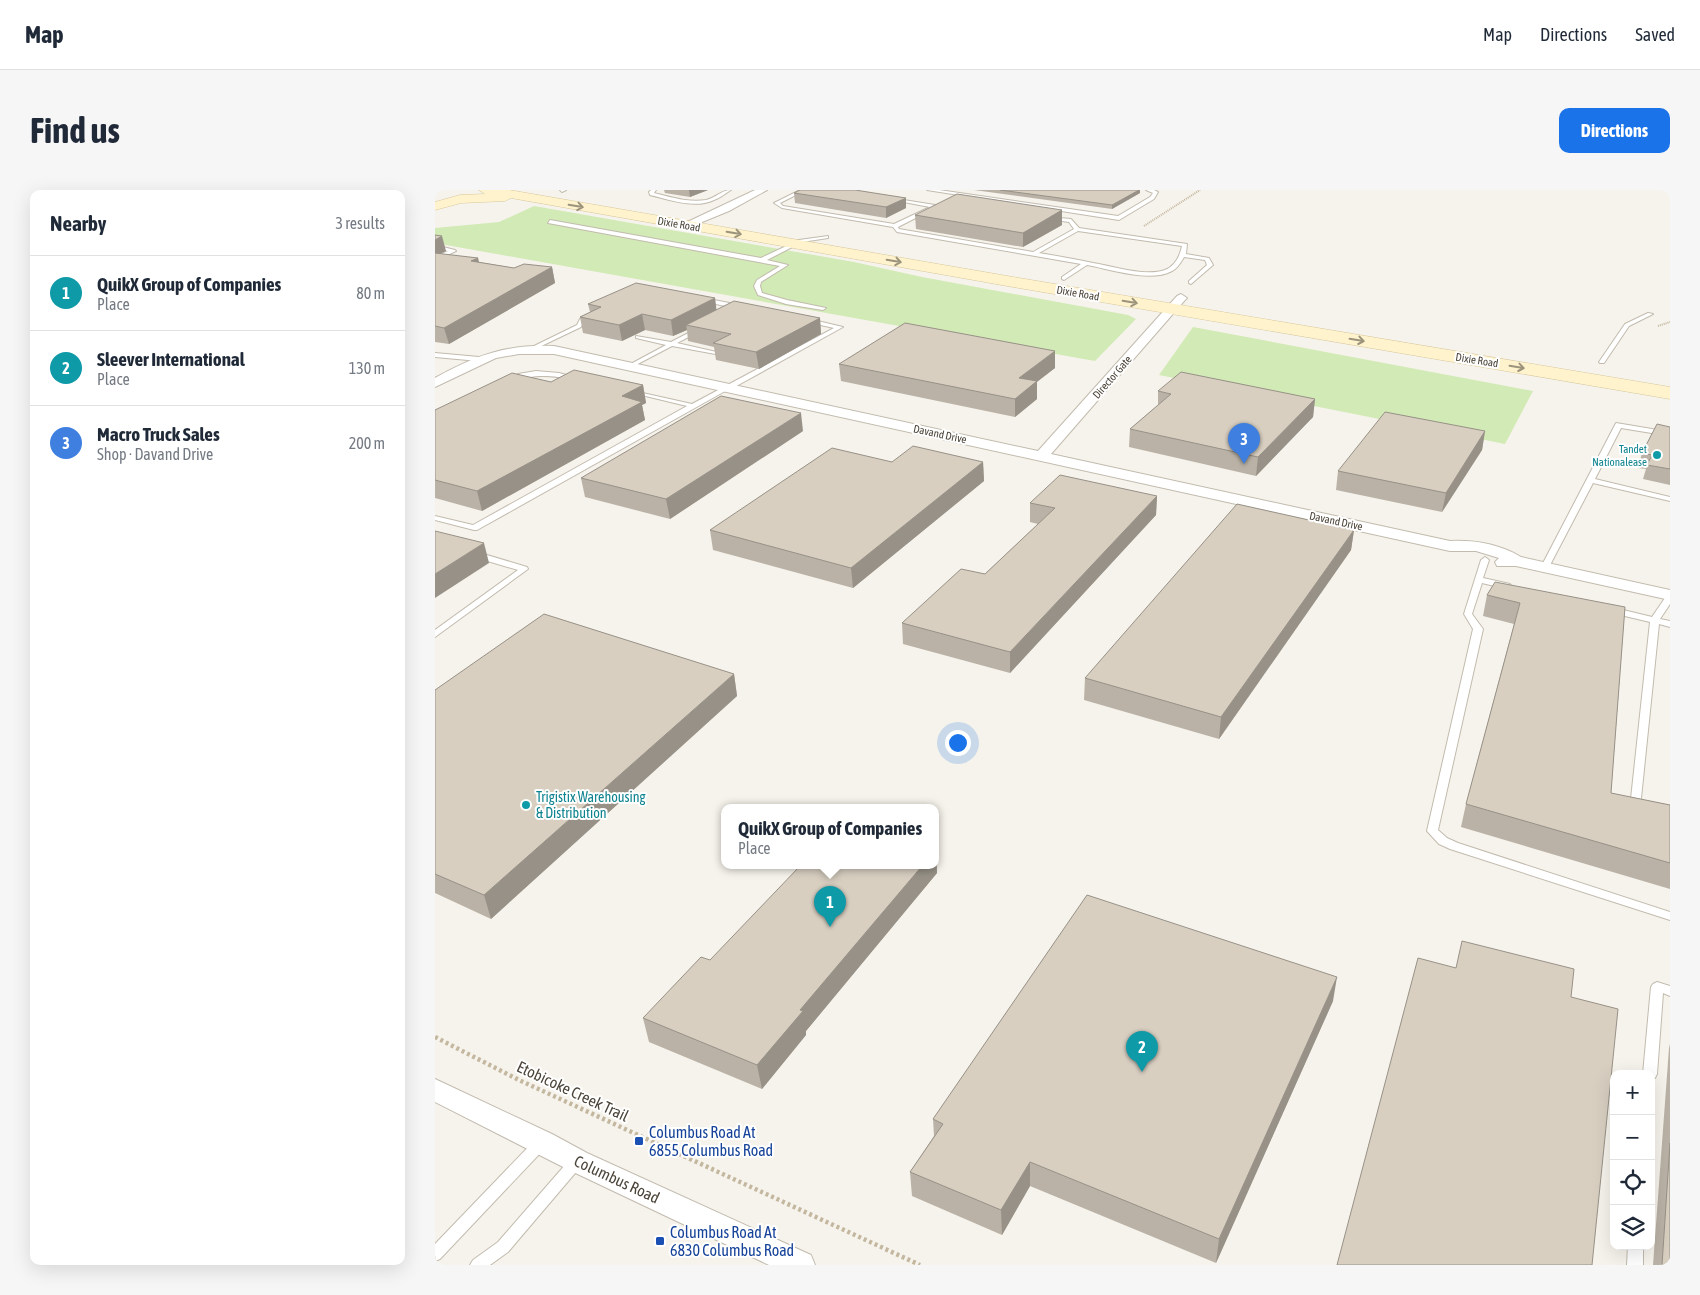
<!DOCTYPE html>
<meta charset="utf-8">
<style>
body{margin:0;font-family:"Asap Condensed",sans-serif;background:#f6f6f7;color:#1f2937}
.controls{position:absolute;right:15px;bottom:15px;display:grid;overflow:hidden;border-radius:10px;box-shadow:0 5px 20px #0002}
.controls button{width:45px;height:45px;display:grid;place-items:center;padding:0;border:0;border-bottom:1px solid #e0e1e3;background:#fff;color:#1f2937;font:25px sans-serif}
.you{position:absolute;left:522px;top:552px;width:18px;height:18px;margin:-12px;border:4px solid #fff;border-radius:50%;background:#1a73e8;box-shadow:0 0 0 8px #1a73e833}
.badge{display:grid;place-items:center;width:32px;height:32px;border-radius:50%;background:#1a73e8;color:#fff;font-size:16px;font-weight:700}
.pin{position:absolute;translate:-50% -41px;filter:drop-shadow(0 1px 2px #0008)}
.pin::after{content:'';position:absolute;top:26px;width:18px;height:15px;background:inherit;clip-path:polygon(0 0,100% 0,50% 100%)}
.popup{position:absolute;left:286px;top:614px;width:218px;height:65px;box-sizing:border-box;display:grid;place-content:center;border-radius:10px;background:#fff;filter:drop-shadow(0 1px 4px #0005);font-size:16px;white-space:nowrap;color:#747a83}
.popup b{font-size:19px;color:#1f2937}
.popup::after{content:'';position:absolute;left:50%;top:100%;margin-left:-10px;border:10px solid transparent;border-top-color:#fff}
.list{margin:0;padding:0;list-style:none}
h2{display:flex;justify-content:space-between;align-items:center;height:65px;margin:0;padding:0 20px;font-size:21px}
h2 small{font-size:16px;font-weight:400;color:#747a83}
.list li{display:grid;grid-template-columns:32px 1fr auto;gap:15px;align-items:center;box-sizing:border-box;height:75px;padding:0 20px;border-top:1px solid #e0e1e3}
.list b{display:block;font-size:19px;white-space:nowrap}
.list p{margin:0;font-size:16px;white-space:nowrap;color:#747a83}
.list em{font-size:16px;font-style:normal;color:#747a83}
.icon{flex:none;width:28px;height:28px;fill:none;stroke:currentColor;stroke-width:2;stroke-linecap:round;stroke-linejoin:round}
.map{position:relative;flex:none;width:1235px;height:1075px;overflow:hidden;border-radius:10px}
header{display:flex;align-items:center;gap:30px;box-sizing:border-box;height:70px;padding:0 25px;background:#fff;border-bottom:1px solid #e0e1e3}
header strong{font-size:24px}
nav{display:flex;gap:28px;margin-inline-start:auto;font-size:18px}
.intro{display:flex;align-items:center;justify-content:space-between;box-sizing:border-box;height:120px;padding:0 30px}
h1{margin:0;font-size:35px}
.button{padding:12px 22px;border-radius:10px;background:#1a73e8;color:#fff;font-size:18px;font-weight:700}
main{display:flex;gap:30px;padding:0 30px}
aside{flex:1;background:#fff;border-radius:10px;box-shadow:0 5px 20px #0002}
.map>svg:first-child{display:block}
</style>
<header>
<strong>Map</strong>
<nav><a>Map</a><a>Directions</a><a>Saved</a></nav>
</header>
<div class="intro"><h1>Find us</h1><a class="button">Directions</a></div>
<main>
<aside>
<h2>Nearby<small>3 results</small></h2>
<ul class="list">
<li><span class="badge" style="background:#0f9aa8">1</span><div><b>QuikX Group of Companies</b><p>Place</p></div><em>80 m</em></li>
<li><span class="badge" style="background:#0f9aa8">2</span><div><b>Sleever International</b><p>Place</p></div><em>130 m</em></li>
<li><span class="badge" style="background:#3f7fe0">3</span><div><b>Macro Truck Sales</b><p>Shop · Davand Drive</p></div><em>200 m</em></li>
</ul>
</aside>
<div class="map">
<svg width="1235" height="1075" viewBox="0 0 1235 1075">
<rect width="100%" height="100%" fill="#f6f3ec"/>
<g fill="#d2eab5">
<path d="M99,16L419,72L487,87L693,125L701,129L660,171L0,53V38L64,32Z"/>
<path d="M758,137L1098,201L1070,254L724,185Z"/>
</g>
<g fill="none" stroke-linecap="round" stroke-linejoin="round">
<defs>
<g id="lane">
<path d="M125,0H131L127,2Z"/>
<path d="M216,0H221L219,3C235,7 254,13 271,10C281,8 286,0 296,0C291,3 285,8 279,10C260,19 235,10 215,5L214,2Z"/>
<path d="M365,0H371L345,13L348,16L459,34L495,17L458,10L456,8L500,15L502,17L463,37L464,39L598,62L639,39L634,32L613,29V27L636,29L644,38L752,54L751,64L774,68L778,75L756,94L754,93V91L772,75L770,70L749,67C746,72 743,78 737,81C715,93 675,79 652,75L629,90L627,89V87L646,74L462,42L458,37L347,18L339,13ZM643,41L747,56C745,66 740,76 730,80C710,87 678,76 658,73C640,69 622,66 604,63Z"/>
<path d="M492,0H504L683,26L715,7L718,3L711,0H719L723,2L719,9L684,30Z"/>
<path d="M115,30L326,68L364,50L393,46V48L367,52L332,70L353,75L326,92L325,96L327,103L352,110L391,118L388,120L351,114L323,105L319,96L322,90L345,76L113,33Z"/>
<path d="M0,55L20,60L21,61L0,71V67L13,61L0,59Z"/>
<path d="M268,108L305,115L308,117L305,119L266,111V109Z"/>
<path d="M1213,123L1218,124L1194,136L1169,173H1165L1164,172L1190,134Z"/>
<path d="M155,124L158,126L149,131L146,137L98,160L93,159L142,135L145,129Z"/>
<path d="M374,129L408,137L296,199L292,200L42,340H39L0,330V326L38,335L252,216L194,202V200L257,214L399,138L372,132V130Z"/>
<path d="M263,138L266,140L265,141L242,153L286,163V165L237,156L197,177L192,176L231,155L201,148V146L236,152Z"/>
<path d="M0,163L44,167L47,169L44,171L0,167Z"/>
<path d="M101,181L124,183L143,188L140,190C115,185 101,184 77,191L74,189L83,184Z"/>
<path d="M1181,233L1235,242V246L1186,238L1160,289L1235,307V311L1158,293L1114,377L1113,379H1107L1106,377Z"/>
<path d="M42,362L92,377L93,379L0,447V440L83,380L39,367V363Z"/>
<path d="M1050,367L1054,370L1048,388L1075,394L1076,396L1072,399L1047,393L1037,424L1048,439L1003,640L1012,648L1023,653L1235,722V730L1015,659L1004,654L992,641L1038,439L1029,424L1046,370Z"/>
<path d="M1235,404V414L1225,429L1235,431V437L1224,434L1205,618L1200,621L1195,618L1215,432L1173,422L1172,420L1176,417L1217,427L1232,405Z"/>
<path d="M1222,792L1235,796V806L1228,803L1222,884L1220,888L1216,889V884H1208L1216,797L1218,794Z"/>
<path d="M106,947L111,949L113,953L111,957L5,1069L0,1071V1054L101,949Z"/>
<path d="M142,965L147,967L149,971L147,975L73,1062L55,1075H35L38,1070L63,1052L137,967Z"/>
<path d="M1193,1056H1208V1075H1192Z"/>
</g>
<g id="street">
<path d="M320,0H332L294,21L255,37L251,38L246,35Z"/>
<path d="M746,104L752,108L750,110L616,264L1015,351C1041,350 1064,354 1086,367L1235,400V410L1081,376H1062L1060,372L1064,368L1041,361H1015L119,164H84L61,168L0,197V188C41,165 72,154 119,156L603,261L742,106Z"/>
<path d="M0,889L117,944L152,963L376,1065L380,1075H334L132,979L0,912Z"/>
</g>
<path id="secondary" d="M44,0H74L578,87L1235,197V209L578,97L76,8L70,11L26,13L0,20V12L25,5L50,4Z"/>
</defs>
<use href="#lane" stroke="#c2bbae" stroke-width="2"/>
<use href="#street" stroke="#c2bbae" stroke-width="2"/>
<use href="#secondary" stroke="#d6c79b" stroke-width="1"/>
<g stroke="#c4b79f" stroke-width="2" stroke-dasharray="1 1" stroke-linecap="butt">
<path d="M709,36L765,0"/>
<path d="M1223,136L1235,132"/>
</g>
<path stroke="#c4b79f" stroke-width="4.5" stroke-dasharray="3 3" stroke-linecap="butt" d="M0,847L84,890L485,1075"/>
<use href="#lane" fill="#fff" fill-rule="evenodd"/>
<use href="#street" fill="#fff" fill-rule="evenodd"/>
<use href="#secondary" fill="#fff3cd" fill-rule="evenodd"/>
</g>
<g fill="#bab2a6">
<path d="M229,0H273L255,7L230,3Z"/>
<path d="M539,0H705V3L677,19Z"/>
<path d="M359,3L471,8V18L451,28L360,13Z"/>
<path d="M627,20V35L588,57L481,39L480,25Z"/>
<path d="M0,45L11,61L5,64L43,68L44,72L79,78L117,77L120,93L14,154L0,152Z"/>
<path d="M280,108L281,120L385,128L386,144L324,179L281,170L279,157L253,151L252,140L238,146L210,140L187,151L148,143L145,127L155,122L153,114Z"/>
<path d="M404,174L620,178L602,191V209L580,227L406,191Z"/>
<path d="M116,192L208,195L211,213L207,215L210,230L47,321L0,308V220Z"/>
<path d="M723,201L880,209L878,227L821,286L694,257L695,239L723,215Z"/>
<path d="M1235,237V295L1208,289L1211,279L1203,278L1207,263Z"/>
<path d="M368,241L235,329L150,307L146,288Z"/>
<path d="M1050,241L1047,260L1007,322L901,300L903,281Z"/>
<path d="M457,272H548L549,291L418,398L278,360L275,340Z"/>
<path d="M722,306L721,325L575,483L468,454L467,433L550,384L603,334L595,332V313Z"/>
<path d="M919,340L916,360L784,549L649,510L650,488Z"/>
<path d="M1052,405L1190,417L1176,603L1235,615V699L1026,637L1031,614L1079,434L1048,426Z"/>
<path d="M299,484L302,506L56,729L0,703V500Z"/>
<path d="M501,659L502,683L371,841V845L327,899L214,852L208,828L275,770Z"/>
<path d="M898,811L781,1073L595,996L567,1045L477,1006L475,982L499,946L498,929Z"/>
<path d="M1235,854V1075H1218L1234,858Z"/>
</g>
<g fill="#979187">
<path d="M254,0H273L255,7Z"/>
<path d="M704,0H705V3L677,19V15Z"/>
<path d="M471,8V18L451,28V17Z"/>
<path d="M627,20V35L588,57V43Z"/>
<path d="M7,46L11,61L0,66V50Z"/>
<path d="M43,68L46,83L36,71Z"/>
<path d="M117,77L120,93L14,154L9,138Z"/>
<path d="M280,108L282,124L251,135L252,140L238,146L236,130Z"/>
<path d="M207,124L210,140L187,151L184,135Z"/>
<path d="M385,128L386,144L324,179L321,162Z"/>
<path d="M620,161V178L602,192V209L580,227V209L584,188Z"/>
<path d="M208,195L211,213L207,215L210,230L47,321L42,301L187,206Z"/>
<path d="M880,209L878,227L821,286L823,267Z"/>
<path d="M366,223L368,241L235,329L231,309Z"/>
<path d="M1050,241L1047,260L1007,322L1011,303Z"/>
<path d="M548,272L549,291L418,398L416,378Z"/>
<path d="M722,306L721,325L575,483V462Z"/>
<path d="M919,340L916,360L784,549L786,527Z"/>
<path d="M49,353L54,373L0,408V384Z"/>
<path d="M299,484L302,506L56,729L49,705Z"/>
<path d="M501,659L502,683L371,841V845L327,899L322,875L365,820L487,676H500V660Z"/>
<path d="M902,787L898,811L781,1073L784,1049Z"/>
<path d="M595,972V996L567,1045L566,1020Z"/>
</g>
<g fill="#d8cfc1" stroke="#979187">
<path d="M365,0H420L471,8L451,17L359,3Z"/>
<path d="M565,0H704L677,15Z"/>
<path d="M522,4L627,20L588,43L480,25Z"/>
<path d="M0,45L7,46L0,50Z"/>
<path d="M0,63L43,68L36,71L79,78L89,74L117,77L9,138L0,136Z"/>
<path d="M201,93L280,108L236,130L207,124L184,135L145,127L166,117L153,114Z"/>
<path d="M299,111L385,128L321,162L278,153L296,144L251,135Z"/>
<path d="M470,133L620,161L584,188L602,191L580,209L404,174Z"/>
<path d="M139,180L208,195L187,206L207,212L42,301L0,290V220L77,183L116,192Z"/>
<path d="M746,182L880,209L823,267L695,239L736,204L723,201Z"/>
<path d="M286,206L366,223L231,309L146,288Z"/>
<path d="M950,222L1050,241L1011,303L903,281Z"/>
<path d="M1222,234L1235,237V279L1212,275L1217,265L1207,263Z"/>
<path d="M478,256L548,272L416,378L275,340L397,258L457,272Z"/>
<path d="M625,285L722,306L575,462L467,433L526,379L550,384L620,318L595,313Z"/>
<path d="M802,314L919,340L786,527L650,488Z"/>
<path d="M0,341L49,353L0,384Z"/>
<path d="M1060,392L1190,417L1176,603L1235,615V673L1031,614L1085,413L1052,405Z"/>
<path d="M109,424L299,484L49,705L0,684V500Z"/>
<path d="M365,676H487L365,820L368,821L322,875L208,828L266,767L275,770Z"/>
<path d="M652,705L902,787L784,1049L595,972L566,1020L475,982L508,934L498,929Z"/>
<path d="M1027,751L1139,779L1136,807L1183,819L1157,1075H902L983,768L1021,778Z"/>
<path d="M1235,953V1075H1227Z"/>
</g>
<defs><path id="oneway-shaft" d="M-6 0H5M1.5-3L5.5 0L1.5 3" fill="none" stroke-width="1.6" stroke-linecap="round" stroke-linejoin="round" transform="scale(1.25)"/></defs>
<g stroke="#9c937c">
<use href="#oneway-shaft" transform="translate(141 16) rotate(10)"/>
<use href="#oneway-shaft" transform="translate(299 43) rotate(10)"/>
<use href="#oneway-shaft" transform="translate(459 71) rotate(10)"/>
<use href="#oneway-shaft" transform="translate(695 112) rotate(10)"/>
<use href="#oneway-shaft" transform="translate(922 150) rotate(9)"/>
<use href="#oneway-shaft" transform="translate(1082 177) rotate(9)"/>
</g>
<g fill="#0f9aa8" stroke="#fff" stroke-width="2">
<circle cx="1222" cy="265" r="5"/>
<circle cx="91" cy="615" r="5"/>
</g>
<g fill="#1a4fb4" stroke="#fff" stroke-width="2">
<rect x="199" y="946" width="10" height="10" rx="2.5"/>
<rect x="220" y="1046" width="10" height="10" rx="2.5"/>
</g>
<g text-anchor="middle" stroke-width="4" stroke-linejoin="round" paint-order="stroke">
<g font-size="11" fill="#4b4439" stroke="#fff">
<text transform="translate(244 34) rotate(10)" y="4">Dixie Road</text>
<text transform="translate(643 103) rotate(10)" y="4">Dixie Road</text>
<text transform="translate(1042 170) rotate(9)" y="4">Dixie Road</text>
<text transform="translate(677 187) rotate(-49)" y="4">Director Gate</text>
<text transform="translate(505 244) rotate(12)" y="4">Davand Drive</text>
<text transform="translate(901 331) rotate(12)" y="4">Davand Drive</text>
</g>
<g font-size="11" fill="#0d838f" stroke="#fff" text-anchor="end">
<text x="1212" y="263">Tandet<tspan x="1212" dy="13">Nationalease</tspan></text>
</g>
<g font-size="14" fill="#0d838f" stroke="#fff" text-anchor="start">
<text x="101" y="612">Trigistix Warehousing<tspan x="101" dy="16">&amp; Distribution</tspan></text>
</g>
<g font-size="16" fill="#4b4439" stroke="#fff">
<text transform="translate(138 901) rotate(25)" y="6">Etobicoke Creek Trail</text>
<text transform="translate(182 989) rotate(25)" y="6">Columbus Road</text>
</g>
<g font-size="16" fill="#164399" stroke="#fff" text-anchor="start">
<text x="214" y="948">Columbus Road At<tspan x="214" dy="18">6855 Columbus Road</tspan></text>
<text x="235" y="1048">Columbus Road At<tspan x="235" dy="18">6830 Columbus Road</tspan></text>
</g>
</g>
</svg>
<div class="controls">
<button>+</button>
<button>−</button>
<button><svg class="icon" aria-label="locate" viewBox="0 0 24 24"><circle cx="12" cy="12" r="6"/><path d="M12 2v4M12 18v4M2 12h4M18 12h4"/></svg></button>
<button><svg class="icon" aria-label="layers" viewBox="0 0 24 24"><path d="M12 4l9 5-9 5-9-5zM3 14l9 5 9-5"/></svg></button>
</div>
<div class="you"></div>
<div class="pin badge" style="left:395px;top:737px;background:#0f9aa8">1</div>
<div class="popup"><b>QuikX Group of Companies</b>Place</div>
<div class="pin badge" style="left:707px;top:882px;background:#0f9aa8">2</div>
<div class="pin badge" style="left:809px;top:274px;background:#3f7fe0">3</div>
</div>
</main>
